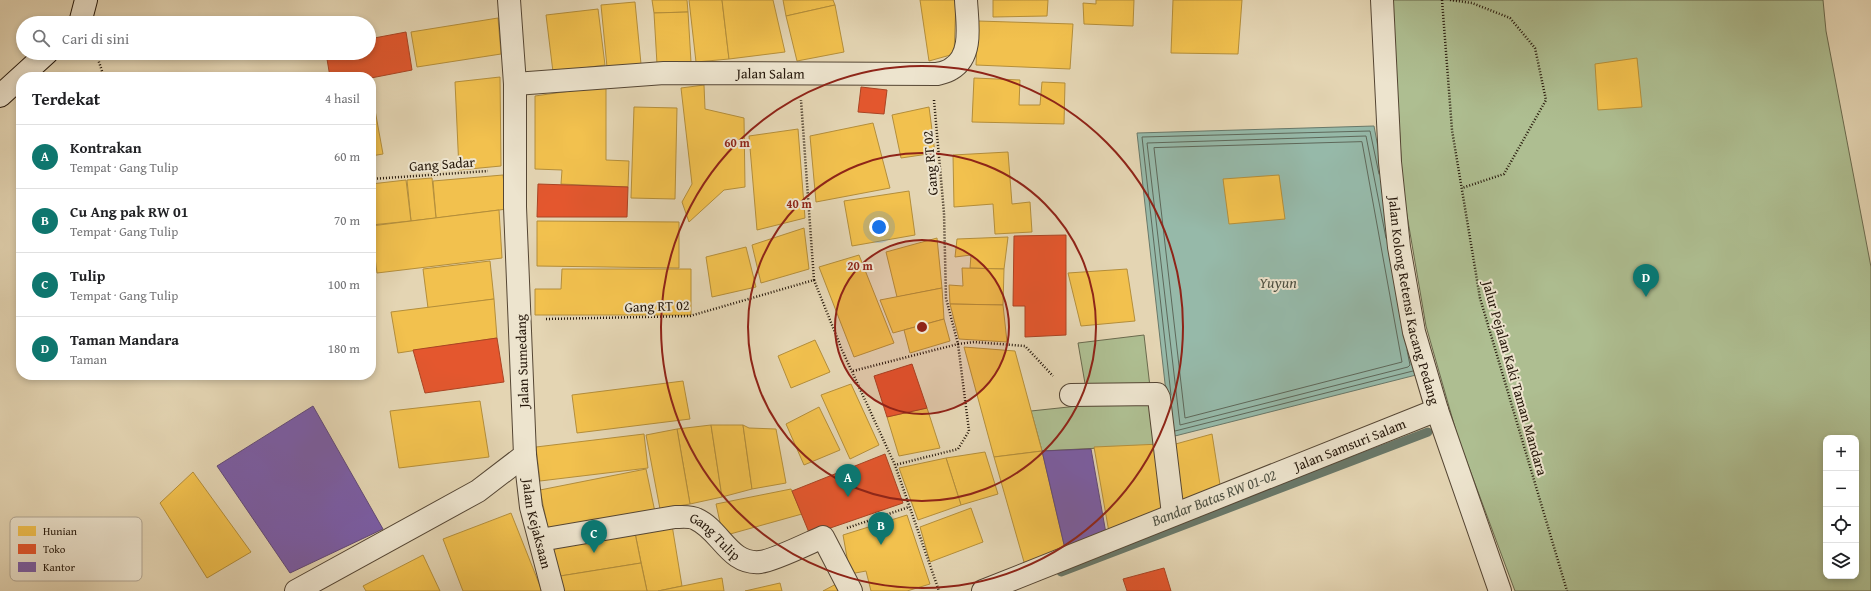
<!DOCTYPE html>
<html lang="id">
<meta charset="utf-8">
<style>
body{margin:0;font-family:"Gentium Book Plus",serif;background:#f2f2f2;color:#202124}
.controls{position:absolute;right:12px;bottom:12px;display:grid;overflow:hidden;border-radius:8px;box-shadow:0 2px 6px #0003}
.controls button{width:36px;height:36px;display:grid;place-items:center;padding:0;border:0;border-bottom:1px solid #e0e0e0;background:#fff;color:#202124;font:20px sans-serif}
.you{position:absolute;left:879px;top:227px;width:14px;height:14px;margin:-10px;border:3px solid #fff;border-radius:50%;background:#1a73e8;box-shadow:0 0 0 6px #1a73e833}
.badge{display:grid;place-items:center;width:26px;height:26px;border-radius:50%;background:#0f766e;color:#fff;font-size:13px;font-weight:700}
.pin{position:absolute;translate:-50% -33px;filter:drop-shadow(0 1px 2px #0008)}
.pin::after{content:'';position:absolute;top:21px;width:14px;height:12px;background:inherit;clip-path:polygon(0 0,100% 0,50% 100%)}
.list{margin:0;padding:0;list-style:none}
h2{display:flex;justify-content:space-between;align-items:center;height:52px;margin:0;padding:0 16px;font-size:17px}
h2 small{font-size:13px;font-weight:400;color:#757577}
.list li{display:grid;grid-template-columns:26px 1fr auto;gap:12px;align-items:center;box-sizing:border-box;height:64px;padding:0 16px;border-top:1px solid #e0e0e0}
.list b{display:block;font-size:15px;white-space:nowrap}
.list p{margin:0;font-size:13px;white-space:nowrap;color:#757577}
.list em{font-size:13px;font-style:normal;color:#757577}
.icon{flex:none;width:22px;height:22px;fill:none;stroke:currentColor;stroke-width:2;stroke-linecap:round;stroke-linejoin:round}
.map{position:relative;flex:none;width:1871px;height:591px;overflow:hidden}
.search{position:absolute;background:#fff;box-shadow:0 2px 6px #0003;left:16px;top:16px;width:360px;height:44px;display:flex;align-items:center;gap:10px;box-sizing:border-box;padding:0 14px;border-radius:22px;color:#757577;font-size:15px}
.panel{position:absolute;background:#fff;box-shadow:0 2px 6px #0003;left:16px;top:72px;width:360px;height:308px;border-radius:16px}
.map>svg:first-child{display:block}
</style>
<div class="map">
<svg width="1871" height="591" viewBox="0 0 1871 591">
<rect width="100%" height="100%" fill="#e4d5b3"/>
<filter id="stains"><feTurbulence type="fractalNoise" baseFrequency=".005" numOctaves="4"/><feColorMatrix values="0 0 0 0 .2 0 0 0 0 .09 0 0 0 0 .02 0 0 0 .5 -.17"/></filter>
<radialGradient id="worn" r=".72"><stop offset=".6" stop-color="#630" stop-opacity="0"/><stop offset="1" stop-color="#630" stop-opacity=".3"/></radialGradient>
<g fill="#aebe91" stroke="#6a6a4e" fill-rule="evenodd">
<path d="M1392,0H1823L1826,31L1871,267V591H1515L1458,438L1426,326L1403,192ZM1826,438H1856V576H1826Z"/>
<path d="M1144,335L1150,387L1087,395L1078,343Z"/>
<path d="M1153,398L1158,445L1042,451L1031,411Z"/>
</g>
<path fill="#96b9a9" stroke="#697869" d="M1374,126L1420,374L1171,437L1137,133Z"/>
<g fill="#f2c14e" stroke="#b48e3a">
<path d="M652,0H687L688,12L654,13Z"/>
<path d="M689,0H722L729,59L696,62Z"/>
<path d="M722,0H773L785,52L729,59Z"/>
<path d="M783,0H833L835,5L786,16Z"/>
<path d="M920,0H956L954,54L929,61Z"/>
<path d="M993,0H1048L1047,16L993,17Z"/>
<path d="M1096,0H1134L1133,26L1084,24L1083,3L1096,4Z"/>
<path d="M1173,0H1242L1238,54L1171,53Z"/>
<path d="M635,2L641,64L607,67L601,5Z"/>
<path d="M835,5L844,52L797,61L786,16Z"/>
<path d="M598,9L605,65L553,72L546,15Z"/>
<path d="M688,12L691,62L657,64L654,13Z"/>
<path d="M498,18L501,54L417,67L411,32Z"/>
<path d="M978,21L1073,24L1070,69L976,65Z"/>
<path d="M1637,58L1642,107L1598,110L1595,64Z"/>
<path d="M500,77L501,166L459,170L455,82Z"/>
<path d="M974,78L1020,80L1019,105H1040L1042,82L1065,83L1064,124L972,122Z"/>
<path d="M704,85L705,109L744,118L745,187L724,190L689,222L682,202L692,184L681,88Z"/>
<path d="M606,86V160L629,161L628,187L561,184L562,170L535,169V96Z"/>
<path d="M634,107L677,108L675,199L631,198Z"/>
<path d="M929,107L935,153L901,158L892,115Z"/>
<path d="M375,110L383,154L371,156V111Z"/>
<path d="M873,123L890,188L816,202L810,136Z"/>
<path d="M798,129L805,218L757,230L749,136Z"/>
<path d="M1008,152L1012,204L1030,202L1032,232L995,234L993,204L954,207L953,155Z"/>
<path d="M503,175L507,209L436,218L433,181Z"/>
<path d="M1279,175L1285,219L1229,224L1223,179Z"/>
<path d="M432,178L436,218L411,221L407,180Z"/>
<path d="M406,180L411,221L371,225V184Z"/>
<path d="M909,191L915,235L852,246L844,201Z"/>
<path d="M499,210L502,258L377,273L371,226Z"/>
<path d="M537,221L679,222V268L537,266Z"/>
<path d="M804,228L809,269L761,283L752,245Z"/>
<path d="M1008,237L1004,269L970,268L971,255L955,257L957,239Z"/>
<path d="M937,238L942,288L897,297L886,252Z"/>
<path d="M746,247L756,287L712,297L706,257Z"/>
<path d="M859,255L894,343L854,357L819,267Z"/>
<path d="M490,261L494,299L428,308L423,269Z"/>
<path d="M962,268L1004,269L1003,305L950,304L949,285L963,286Z"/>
<path d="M562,269H691V315H535V289H561Z"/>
<path d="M1127,269L1135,321L1081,326L1068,273Z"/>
<path d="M942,288L944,319L893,333L880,300Z"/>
<path d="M494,299L497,338L398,353L391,312Z"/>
<path d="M950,304L1003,305L1007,342L959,339Z"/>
<path d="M944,319L950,341L910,353L904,330Z"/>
<path d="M815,340L830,372L791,388L778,356Z"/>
<path d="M964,347L1015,351L1042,451L994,457Z"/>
<path d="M683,381L690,419L577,433L572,395Z"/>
<path d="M851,384L879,445L850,459L821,395Z"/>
<path d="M480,401L489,457L399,468L390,411Z"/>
<path d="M819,407L840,450L804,465L786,424Z"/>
<path d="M927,408L940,448L899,456L887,417Z"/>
<path d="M711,425L722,497L690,504L677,429Z"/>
<path d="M711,425H743L752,489L722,497Z"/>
<path d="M743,425L749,428L776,429L786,483L752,489Z"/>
<path d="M677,429L690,504L660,509L646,435Z"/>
<path d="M644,434L648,468L540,481L536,447Z"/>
<path d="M1212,434L1221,491L1178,506L1172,445Z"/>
<path d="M1161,444L1172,514L1110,538L1094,447Z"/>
<path d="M1042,451L1066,553L1026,569L994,457Z"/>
<path d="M985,452L998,494L961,505L946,458Z"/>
<path d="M946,458L961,505L918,520L899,468Z"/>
<path d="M646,469L655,512L549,533L540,490Z"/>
<path d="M193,472L251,552L207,578L160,503Z"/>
<path d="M791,489L802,514L723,536L716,504Z"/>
<path d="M971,508L983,542L930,562L920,527Z"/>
<path d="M511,513L542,591H463L443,539Z"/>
<path d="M907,515L930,584L907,591H871L866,571L850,574L843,535Z"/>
<path d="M671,519L682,586L658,591H647L634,528Z"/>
<path d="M634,528L641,563L554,577L548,543Z"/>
<path d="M423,555L440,591H366L363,586Z"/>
<path d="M641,563L647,591H557L554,577Z"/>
<path d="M722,578L724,591H658Z"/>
<path d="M780,583L782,591H745Z"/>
<path d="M838,583L840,591H823Z"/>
</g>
<g fill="#e4572e" stroke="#ab4423">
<path d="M406,32L412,70L371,78L330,77L326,53H369V39Z"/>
<path d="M861,87L887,90L884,114L858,112Z"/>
<path d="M538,184L628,187L627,217H537Z"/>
<path d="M1066,235V335L1025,337V306H1013L1014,236Z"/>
<path d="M497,338L504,382L425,393L413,350Z"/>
<path d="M912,364L927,408L887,417L874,376Z"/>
<path d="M885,454L903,503L810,535L792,491Z"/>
<path d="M1164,568L1171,591H1127L1123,579Z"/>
</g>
<g fill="#7b5ea7" stroke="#614978">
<path d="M313,406L383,529L290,573L217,466Z"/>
<path d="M1091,449L1107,539L1066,553L1042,451Z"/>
</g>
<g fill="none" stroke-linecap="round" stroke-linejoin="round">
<g stroke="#5e685a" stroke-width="1">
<path d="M1362,142L1402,362L1185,418L1154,148Z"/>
<path d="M1386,238L1366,136L1147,143L1180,425L1408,367L1410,365L1407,350"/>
<path d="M1171,395L1142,137L1370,131L1379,174"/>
<path d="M1175,431L1413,371"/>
</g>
<path stroke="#697869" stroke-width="9" d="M1061,572L1428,432"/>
<defs>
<g id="street">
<path id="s1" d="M1382,0L1390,162L1399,247L1414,332L1437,410L1500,591"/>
<path id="s2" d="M515,84L664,73L937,74C941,73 947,72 951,69C974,56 967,22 966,0"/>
<path d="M1071,395L1157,394L1159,398L1173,514"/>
<path id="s3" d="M525,455L531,507L553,591"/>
<path id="s4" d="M540,540L675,517C681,517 691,516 696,519C721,530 729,565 760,562C773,561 809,543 823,537L851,591"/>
<path d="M296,591L478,491L525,455L515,207V84L509,0"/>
<path id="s5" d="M983,591L1437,410"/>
</g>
<g id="secondary">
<path d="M80,23L86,0"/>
<path d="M0,96L47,53"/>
</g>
</defs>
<use href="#street" stroke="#554634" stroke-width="24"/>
<use href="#secondary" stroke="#25170a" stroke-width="24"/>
<g stroke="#25170a" stroke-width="2.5" stroke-dasharray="1 2" stroke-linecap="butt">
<path d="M1442,0L1452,130L1480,298L1567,591"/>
<path d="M1450,0L1472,3L1510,18L1535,48L1546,100L1504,174L1462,188"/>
<path d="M96,53L104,77"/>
<path d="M934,100L944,213L946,298L958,344L974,342L1025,346L1053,376"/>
<path d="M371,179L488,171"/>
<path d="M814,280L842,350L895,465L939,591"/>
<path d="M546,319L690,316L814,280L801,100"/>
<path d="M853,371L958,344L969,431L958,449L895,465"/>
<path d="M847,528L909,507"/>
</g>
<use href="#street" stroke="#ede4ce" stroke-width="22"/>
<use href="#secondary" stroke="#ede4ce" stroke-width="22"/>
</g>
<circle cx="922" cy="327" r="87" fill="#8f2418" fill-opacity=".12"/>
<g fill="none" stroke="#8f2418" stroke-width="2">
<circle cx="922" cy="327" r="87"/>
<circle cx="922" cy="327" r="174"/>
<circle cx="922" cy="327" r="261"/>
</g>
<g text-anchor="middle" stroke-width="4" stroke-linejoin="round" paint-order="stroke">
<g font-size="14" fill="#25170a" stroke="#ede4ce">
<text dy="5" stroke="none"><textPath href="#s2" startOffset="256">Jalan Salam</textPath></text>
<text transform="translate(930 163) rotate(-95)" y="5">Gang RT 02</text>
<text transform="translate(442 164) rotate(-4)" y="5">Gang Sadar</text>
<text dy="5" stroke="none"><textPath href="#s1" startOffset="303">Jalan Kolong Retensi Kacang Pedang</textPath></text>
<text transform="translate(657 306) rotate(-2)" y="5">Gang RT 02</text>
<text transform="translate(522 361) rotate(-92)" y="5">Jalan Sumedang</text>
<text transform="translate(1515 378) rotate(74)" y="5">Jalur Pejalan Kaki Taman Mandara</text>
<text dy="5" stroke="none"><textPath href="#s5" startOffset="395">Jalan Samsuri Salam</textPath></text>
<text dy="5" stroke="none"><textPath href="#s3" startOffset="70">Jalan Kejaksaan</textPath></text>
<text dy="5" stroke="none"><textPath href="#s4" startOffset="184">Gang Tulip</textPath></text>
</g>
<g font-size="15" font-style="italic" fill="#4d5042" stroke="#ede4ce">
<text x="1278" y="288">Yuyun</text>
<text transform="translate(1214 498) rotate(-21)" y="5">Bandar Batas RW 01-02</text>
</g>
</g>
<rect x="10" y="517" width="132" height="64" rx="6" fill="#ede4ce" stroke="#b1a693" stroke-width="1"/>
<rect x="18" y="526" width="18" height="10" fill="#f2c14e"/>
<rect x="18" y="544" width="18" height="10" fill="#e4572e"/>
<rect x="18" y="562" width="18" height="10" fill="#7b5ea7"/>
<g font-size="11" fill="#25170a">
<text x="43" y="535">Hunian</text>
<text x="43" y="553">Toko</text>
<text x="43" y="571">Kantor</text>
</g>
<circle cx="922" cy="327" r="6" fill="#8f2418" stroke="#ede4ce" stroke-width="2"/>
<g font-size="12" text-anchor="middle" font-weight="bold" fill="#8f2418" stroke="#ede4ce" stroke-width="4" stroke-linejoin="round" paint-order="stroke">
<text x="737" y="147">60 m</text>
<text x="799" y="208">40 m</text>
<text x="860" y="270">20 m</text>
</g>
<rect width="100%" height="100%" filter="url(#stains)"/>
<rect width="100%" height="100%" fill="url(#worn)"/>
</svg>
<div class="controls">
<button>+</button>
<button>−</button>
<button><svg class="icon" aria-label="locate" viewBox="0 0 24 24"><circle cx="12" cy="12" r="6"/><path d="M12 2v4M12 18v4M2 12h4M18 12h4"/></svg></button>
<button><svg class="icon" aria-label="layers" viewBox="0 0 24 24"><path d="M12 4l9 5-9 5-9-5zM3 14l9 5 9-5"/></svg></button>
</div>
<div class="you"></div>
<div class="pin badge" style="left:848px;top:497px">A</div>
<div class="pin badge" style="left:881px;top:545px">B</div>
<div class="pin badge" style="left:594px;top:553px">C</div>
<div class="pin badge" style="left:1646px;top:297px">D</div>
<div class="search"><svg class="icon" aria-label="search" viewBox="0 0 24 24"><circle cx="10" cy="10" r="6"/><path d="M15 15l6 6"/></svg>Cari di sini</div>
<section class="panel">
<h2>Terdekat<small>4 hasil</small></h2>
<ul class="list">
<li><span class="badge">A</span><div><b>Kontrakan</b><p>Tempat · Gang Tulip</p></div><em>60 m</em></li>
<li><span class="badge">B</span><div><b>Cu Ang pak RW 01</b><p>Tempat · Gang Tulip</p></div><em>70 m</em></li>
<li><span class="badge">C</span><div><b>Tulip</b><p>Tempat · Gang Tulip</p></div><em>100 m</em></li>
<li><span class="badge">D</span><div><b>Taman Mandara</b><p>Taman</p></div><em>180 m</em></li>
</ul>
</section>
</div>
